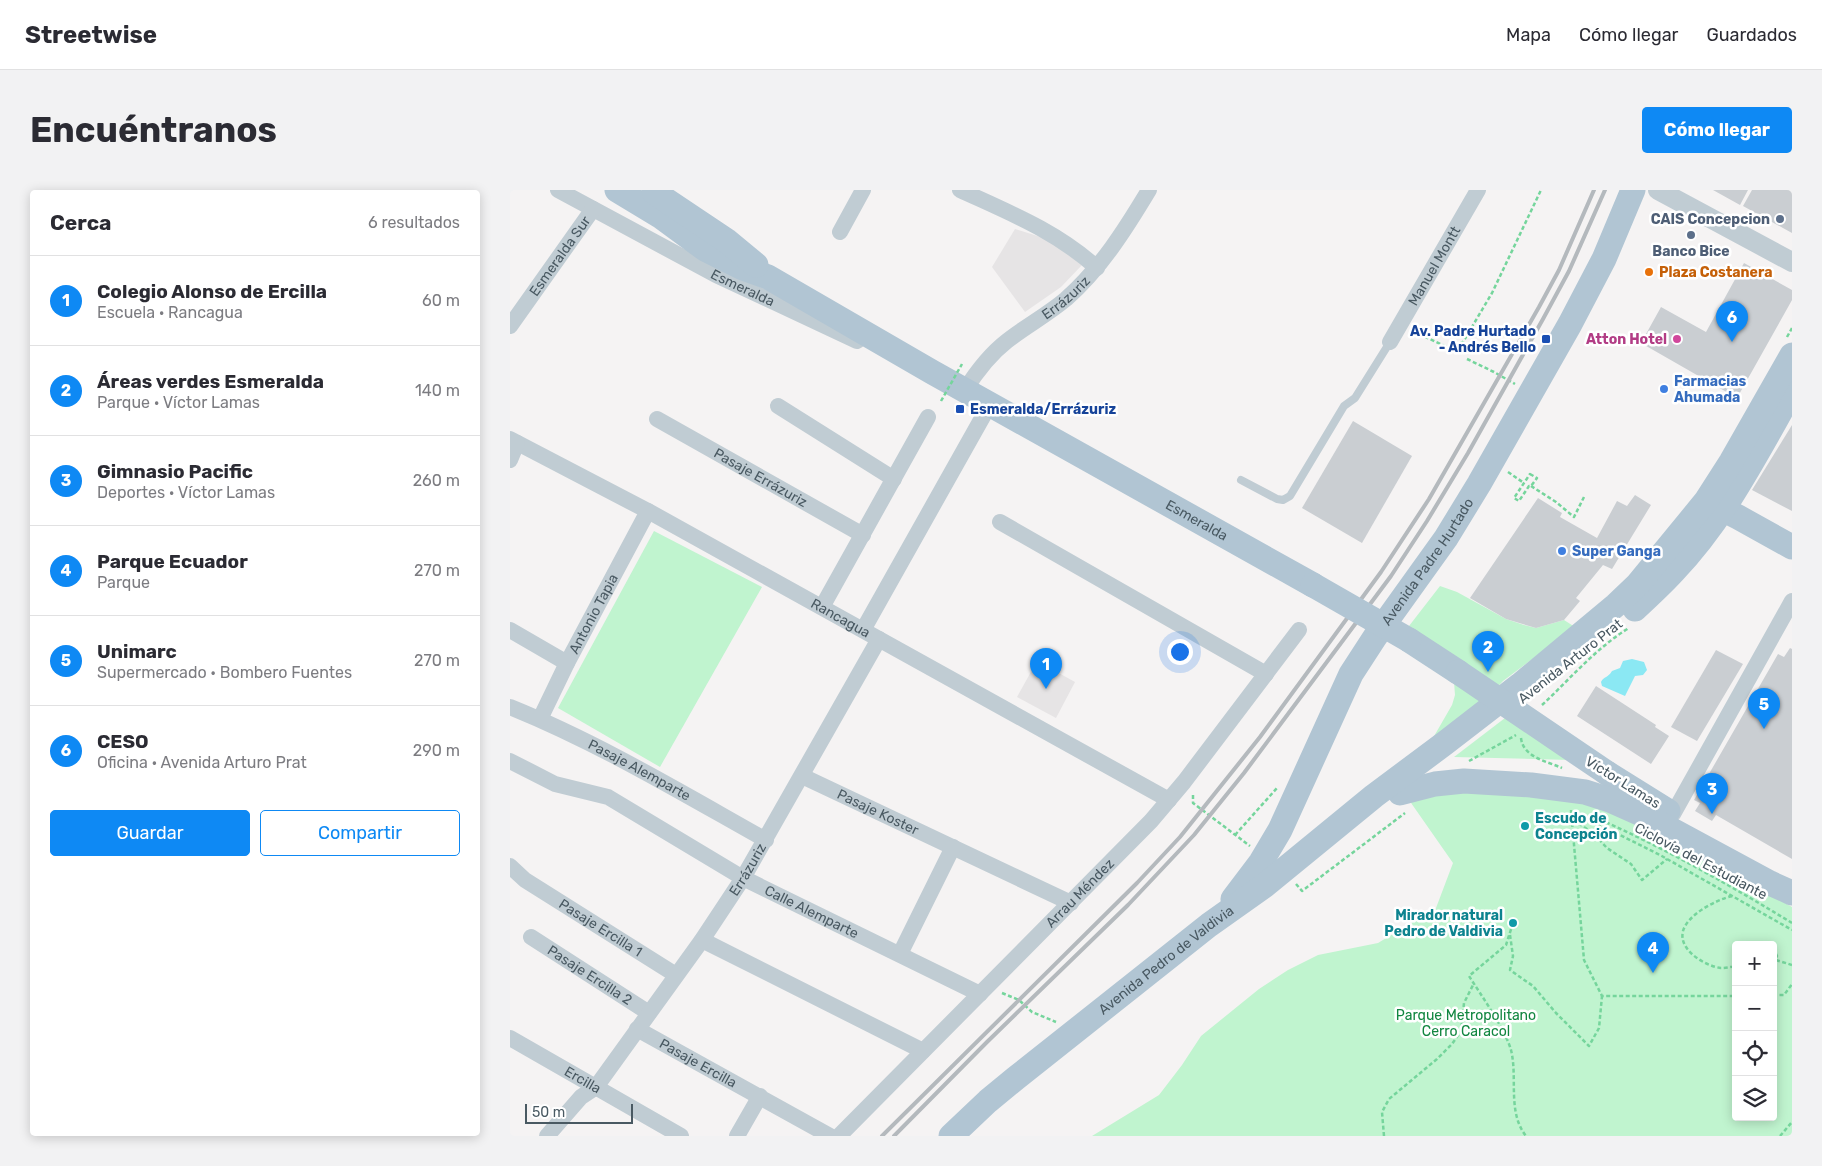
<!DOCTYPE html>
<html lang="es">
<meta charset="utf-8">
<style>
body{margin:0;font-family:Rubik,sans-serif;background:#f2f2f3;color:#2b2b33}
.controls{position:absolute;right:15px;bottom:15px;display:grid;overflow:hidden;border-radius:5px;box-shadow:0 2px 12px #0003}
.controls button{width:45px;height:45px;display:grid;place-items:center;padding:0;border:0;border-bottom:1px solid #e1e1e2;background:#fff;color:#2b2b33;font:25px sans-serif}
.scale{position:absolute;left:15px;bottom:12px;width:108px;box-sizing:border-box;padding-left:5px;border:2px solid #495962;border-top:0;font-size:14px;line-height:18px;white-space:nowrap;color:#495962;-webkit-text-stroke:4px #fff;paint-order:stroke}
.you{position:absolute;left:669px;top:461px;width:18px;height:18px;margin:-12px;border:4px solid #fff;border-radius:50%;background:#1a73e8;box-shadow:0 0 0 8px #1a73e833}
.badge{display:grid;place-items:center;width:32px;height:32px;border-radius:50%;background:#0e89f4;color:#fff;font-size:16px;font-weight:700}
.pin{position:absolute;translate:-50% -41px;filter:drop-shadow(0 1px 2px #0008)}
.pin::after{content:'';position:absolute;top:26px;width:18px;height:15px;background:inherit;clip-path:polygon(0 0,100% 0,50% 100%)}
.list{margin:0;padding:0;list-style:none}
h2{display:flex;justify-content:space-between;align-items:center;height:65px;margin:0;padding:0 20px;font-size:21px}
h2 small{font-size:16px;font-weight:400;color:#7c7c81}
.list li{display:grid;grid-template-columns:32px 1fr auto;gap:15px;align-items:center;box-sizing:border-box;height:90px;padding:0 20px;border-top:1px solid #e1e1e2}
.list b{display:block;font-size:19px;white-space:nowrap}
.list p{margin:0;font-size:16px;white-space:nowrap;color:#7c7c81}
.list em{font-size:16px;font-style:normal;color:#7c7c81}
.actions{display:flex;gap:10px;padding:15px 20px}
.actions a{flex:1;padding:11px 0;border:1px solid #0e89f4;border-radius:5px;text-align:center;font-size:18px;color:#0e89f4}
.actions .main{background:#0e89f4;color:#fff}
.icon{flex:none;width:28px;height:28px;fill:none;stroke:currentColor;stroke-width:2;stroke-linecap:round;stroke-linejoin:round}
.map{position:relative;flex:none;width:1282px;height:946px;overflow:hidden;border-radius:5px}
header{display:flex;align-items:center;gap:30px;box-sizing:border-box;height:70px;padding:0 25px;background:#fff;border-bottom:1px solid #e1e1e2}
header strong{font-size:24px}
nav{display:flex;gap:28px;margin-inline-start:auto;font-size:18px}
.intro{display:flex;align-items:center;justify-content:space-between;box-sizing:border-box;height:120px;padding:0 30px}
h1{margin:0;font-size:35px}
.button{padding:12px 22px;border-radius:5px;background:#0e89f4;color:#fff;font-size:18px;font-weight:700}
main{display:flex;gap:30px;padding:0 30px}
aside{flex:1;background:#fff;border-radius:5px;box-shadow:0 2px 12px #0003}
.map>svg:first-child{display:block}
</style>
<header>
<strong>Streetwise</strong>
<nav><a>Mapa</a><a>Cómo llegar</a><a>Guardados</a></nav>
</header>
<div class="intro"><h1>Encuéntranos</h1><a class="button">Cómo llegar</a></div>
<main>
<aside>
<h2>Cerca<small>6 resultados</small></h2>
<ul class="list">
<li><span class="badge">1</span><div><b>Colegio Alonso de Ercilla</b><p>Escuela · Rancagua</p></div><em>60 m</em></li>
<li><span class="badge">2</span><div><b>Áreas verdes Esmeralda</b><p>Parque · Víctor Lamas</p></div><em>140 m</em></li>
<li><span class="badge">3</span><div><b>Gimnasio Pacific</b><p>Deportes · Víctor Lamas</p></div><em>260 m</em></li>
<li><span class="badge">4</span><div><b>Parque Ecuador</b><p>Parque</p></div><em>270 m</em></li>
<li><span class="badge">5</span><div><b>Unimarc</b><p>Supermercado · Bombero Fuentes</p></div><em>270 m</em></li>
<li><span class="badge">6</span><div><b>CESO</b><p>Oficina · Avenida Arturo Prat</p></div><em>290 m</em></li>
</ul>
<div class="actions"><a class="main">Guardar</a><a>Compartir</a></div>
</aside>
<div class="map">
<svg width="1282" height="946" viewBox="0 0 1282 946">
<rect width="100%" height="100%" fill="#f5f3f3"/>
<g fill="#e6e4e5">
<path d="M505,39L534,48L573,74L551,97L515,122L482,77Z"/>
<path d="M527,471L565,492L546,528L507,507Z"/>
</g>
<g fill="#c0f4cf" fill-rule="evenodd">
<path d="M144,341L252,397L150,577L48,518Z"/>
<path d="M930,396L947,402L996,429L1014,435L1026,438L1054,430L1065,437L993,491L937,550L908,574L942,515L945,505L944,492L899,436Z"/>
<path d="M995,528L1060,570L944,567Z"/>
<path d="M929,601L1075,609L1203,672L1282,717V946H582L649,905L672,875L691,846L749,799L778,780L808,765L868,753L926,718L943,673L899,610ZM1226,755H1263V927H1226Z"/>
</g>
<path fill="#8be8f3" d="M1122,469L1134,472L1137,480L1133,485L1125,486L1115,506L1092,496L1091,492C1094,486 1098,488 1102,481L1110,478L1113,471Z"/>
<g fill="#caced2">
<path d="M1203,0H1238L1230,15Z"/>
<path d="M1242,0H1282V43L1233,16Z"/>
<path d="M1234,73L1282,100V110L1227,208L1131,153L1151,117L1196,142Z"/>
<path d="M843,231L902,266L852,353L792,318Z"/>
<path d="M1282,235V321L1242,300Z"/>
<path d="M1125,305L1141,315L1102,379L1093,375L1066,408L1070,411L1054,430L1026,438L996,429L960,408L1028,308L1052,323L1050,327L1087,348L1107,311L1117,316Z"/>
<path d="M1280,458L1282,459V669L1206,625L1202,631L1185,621L1190,613L1184,610L1268,464L1274,467Z"/>
<path d="M1206,460L1233,474L1187,551L1161,537Z"/>
<path d="M1086,496L1146,535L1145,537L1159,546L1141,574L1067,526Z"/>
</g>
<g fill="none" stroke-linecap="round" stroke-linejoin="round">
<g stroke="#75d59c" stroke-width="2.5" stroke-dasharray="4 2.5" stroke-linecap="butt">
<path d="M903,141L939,158L953,152L982,103L1031,0"/>
<path d="M1277,147L1282,138"/>
<path d="M957,169L984,182L1005,194"/>
<path d="M998,282L1014,293"/>
<path d="M1020,284L1027,288L1021,296H1019L1009,311L1004,308Z"/>
<path d="M1021,296L1046,312L1064,327L1074,307"/>
<path d="M1032,515C1060,489 1086,458 1119,438"/>
<path d="M1011,548C1013,567 1036,571 1052,578"/>
<path d="M959,571L1006,545"/>
<path d="M683,605V613L740,656"/>
<path d="M1061,620L1074,770L1092,806H1226"/>
<path d="M1063,625L1086,633L1150,665L1282,740"/>
<path d="M1066,627L1071,635L1083,643L1097,658L1121,674L1132,690L1157,669"/>
<path d="M1084,627C1153,657 1218,694 1282,733"/>
<path d="M725,645L767,598"/>
<path d="M786,694L792,701L895,623"/>
<path d="M1222,706C1206,710 1178,724 1173,741C1168,760 1195,776 1211,778C1216,778 1221,777 1226,776"/>
<path d="M1003,733L996,755L959,786C971,805 995,839 1001,860C1008,888 997,922 1016,946"/>
<path d="M1000,745L1003,766L1000,780L1023,796L1046,823L1079,856L1089,838L1092,806"/>
<path d="M1263,758L1267,766L1263,773"/>
<path d="M1266,770L1282,775"/>
<path d="M492,803L509,810L522,822L546,832"/>
<path d="M1263,805H1274L1282,794"/>
<path d="M874,946L872,922L879,909L927,869L942,854L951,841L954,813L964,793"/>
<path d="M1270,946L1282,932"/>
</g>
<path stroke="#c0ccd3" stroke-width="8" d="M731,290L767,309L773,310L780,306L834,216L845,208L880,152"/>
<g stroke="#c0ccd3" stroke-width="16">
<path id="s1" d="M48,0L206,85L347,151"/>
<path d="M450,0C500,23 546,41 587,78"/>
<path d="M330,42L353,0"/>
<path id="s2" d="M0,136L83,19"/>
<path id="s3" d="M880,152L968,0"/>
<path id="s4" d="M455,200C467,181 479,165 497,151C516,136 537,125 556,109C591,78 615,40 639,0"/>
<path d="M268,216L384,289"/>
<path id="s5" d="M147,229L353,345"/>
<path id="s6" d="M0,249L138,321L659,610"/>
<path d="M0,270L7,253"/>
<path d="M490,332L756,484"/>
<path d="M312,417L418,227"/>
<path d="M0,440L57,473"/>
<path d="M353,440L480,214"/>
<path id="s7" d="M0,517C89,553 172,603 256,650"/>
<path id="s8" d="M30,529L57,473L138,321"/>
<path id="s9" d="M0,571L45,594L98,607L233,688L470,804"/>
<path id="s10" d="M292,586L561,713"/>
<path d="M1163,624L1282,411"/>
<path id="s11" d="M0,676L15,690L166,785"/>
<path id="s12" d="M21,747L139,823"/>
<path d="M192,750L413,861"/>
<path d="M390,764L443,657"/>
<path id="s13" d="M127,839L320,946"/>
<path id="s14" d="M0,848L171,946"/>
<path id="s15" d="M37,946L71,907L86,897L192,750L233,688L369,449"/>
<path d="M227,946L250,906"/>
<path id="s16" d="M329,946L641,631L674,592L789,440"/>
</g>
<path stroke="#c0ccd3" stroke-width="20" d="M1148,0L1282,72"/>
<g stroke="#b1c5d3" stroke-width="25">
<path id="s17" d="M107,0L150,26L195,59L233,78L258,87L422,182L803,395"/>
<path d="M144,2L217,51L246,75"/>
<path d="M1198,312L1228,327L1282,357"/>
<path d="M1125,419C1138,407 1151,395 1163,382C1213,330 1247,263 1282,201"/>
<path d="M899,450L948,482"/>
<path d="M1097,583L1158,621"/>
<path d="M890,603L925,594L954,591L1021,595L1075,602L1100,610L1136,626L1260,693L1282,703"/>
<path id="s18" d="M723,709L751,672L770,640L841,484L865,447L936,348L969,294L1060,134L1094,69L1123,0"/>
<path id="s19" d="M441,946L478,911L506,888L699,735L754,696L864,606L935,553L1010,495L1106,415L1128,394L1196,311L1221,272L1282,165"/>
</g>
<g stroke="#b4b9bd" stroke-width="4">
<path d="M372,946L627,693L670,647L750,547L871,382L919,309L1029,117L1049,80L1084,0"/>
<path d="M384,946L477,852L618,715L684,645L734,583L881,386L917,331L958,263L1033,129L1059,81L1095,0"/>
</g>
<path stroke="#75d59c" stroke-width="2.5" stroke-dasharray="4 2.5" stroke-linecap="butt" d="M431,211L452,174"/>
<g stroke="#b1c5d3" stroke-width="25">
<path d="M803,395L899,450"/>
<path d="M948,482L1097,583"/>
</g>
</g>
<g fill="#5c6f8a" stroke="#fff" stroke-width="2">
<circle cx="1270" cy="29" r="5"/>
<circle cx="1181" cy="45" r="5"/>
</g>
<circle fill="#e8710a" stroke="#fff" stroke-width="2" cx="1139" cy="82" r="5"/>
<g fill="#1a4fb4" stroke="#fff" stroke-width="2">
<rect x="1031" y="144" width="10" height="10" rx="2.5"/>
<rect x="445" y="214" width="10" height="10" rx="2.5"/>
</g>
<circle fill="#d1479c" stroke="#fff" stroke-width="2" cx="1167" cy="149" r="5"/>
<g fill="#3f7fe0" stroke="#fff" stroke-width="2">
<circle cx="1154" cy="199" r="5"/>
<circle cx="1052" cy="361" r="5"/>
</g>
<g fill="#0f9aa8" stroke="#fff" stroke-width="2">
<circle cx="1015" cy="636" r="5"/>
<circle cx="1003" cy="733" r="5"/>
</g>
<g text-anchor="middle" stroke-width="5" stroke-linejoin="round" paint-order="stroke">
<g font-size="14" font-weight="bold" fill="#4e5e75" stroke="#fff" text-anchor="end">
<text x="1260" y="34">CAIS Concepcion</text>
<text x="1181" y="66" text-anchor="middle">Banco Bice</text>
</g>
<g font-size="14" fill="#495962" stroke="#fff">
<text dy="5" stroke="none"><textPath href="#s2" startOffset="86">Esmeralda Sur</textPath></text>
<text dy="5" stroke="none"><textPath href="#s3" startOffset="88">Manuel Montt</textPath></text>
<text dy="5" stroke="none"><textPath href="#s1" startOffset="209">Esmeralda</textPath></text>
<text dy="5" stroke="none"><textPath href="#s4" startOffset="138">Errázuriz</textPath></text>
<text dy="5" stroke="none"><textPath href="#s5" startOffset="119">Pasaje Errázuriz</textPath></text>
<text dy="5" stroke="none"><textPath href="#s17" startOffset="668">Esmeralda</textPath></text>
<text dy="5" stroke="none"><textPath href="#s18" startOffset="391">Avenida Padre Hurtado</textPath></text>
<text dy="5" stroke="none"><textPath href="#s8" startOffset="118">Antonio Tapia</textPath></text>
<text dy="5" stroke="none"><textPath href="#s6" startOffset="376">Rancagua</textPath></text>
<text transform="translate(1060 471) rotate(-38)" y="5">Avenida Arturo Prat</text>
<text dy="5" stroke="none"><textPath href="#s7" startOffset="144">Pasaje Alemparte</textPath></text>
<text transform="translate(1113 592) rotate(32)" y="5">Víctor Lamas</text>
<text dy="5" stroke="none"><textPath href="#s10" startOffset="84">Pasaje Koster</textPath></text>
<text transform="translate(1191 671) rotate(28)" y="5">Ciclovía del Estudiante</text>
<text dy="5" stroke="none"><textPath href="#s15" startOffset="335">Errázuriz</textPath></text>
<text dy="5" stroke="none"><textPath href="#s16" startOffset="342">Arrau Méndez</textPath></text>
<text dy="5" stroke="none"><textPath href="#s9" startOffset="339">Calle Alemparte</textPath></text>
<text dy="5" stroke="none"><textPath href="#s11" startOffset="110">Pasaje Ercilla 1</textPath></text>
<text dy="5" stroke="none"><textPath href="#s19" startOffset="278">Avenida Pedro de Valdivia</textPath></text>
<text dy="5" stroke="none"><textPath href="#s12" startOffset="70">Pasaje Ercilla 2</textPath></text>
<text dy="5" stroke="none"><textPath href="#s13" startOffset="70">Pasaje Ercilla</textPath></text>
<text dy="5" stroke="none"><textPath href="#s14" startOffset="84">Ercilla</textPath></text>
</g>
<g font-size="14" font-weight="bold" fill="#c56008" stroke="#fff" text-anchor="start">
<text x="1149" y="87">Plaza Costanera</text>
</g>
<g font-size="14" font-weight="bold" fill="#164399" stroke="#fff" text-anchor="end">
<text x="1026" y="146">Av. Padre Hurtado<tspan x="1026" dy="16">- Andrés Bello</tspan></text>
<text x="460" y="224" text-anchor="start">Esmeralda/Errázuriz</text>
</g>
<g font-size="14" font-weight="bold" fill="#b23c85" stroke="#fff" text-anchor="end">
<text x="1157" y="154">Atton Hotel</text>
</g>
<g font-size="14" font-weight="bold" fill="#366cbe" stroke="#fff" text-anchor="start">
<text x="1164" y="196">Farmacias<tspan x="1164" dy="16">Ahumada</tspan></text>
<text x="1062" y="366">Super Ganga</text>
</g>
<g font-size="14" font-weight="bold" fill="#0d838f" stroke="#fff" text-anchor="start">
<text x="1025" y="633">Escudo de<tspan x="1025" dy="16">Concepción</tspan></text>
<text x="993" y="730" text-anchor="end">Mirador natural<tspan x="993" dy="16">Pedro de Valdivia</tspan></text>
</g>
<g font-size="14" fill="#118640" stroke="#fff">
<text x="956" y="830">Parque Metropolitano<tspan x="956" dy="16">Cerro Caracol</tspan></text>
</g>
</g>
</svg>
<div class="controls">
<button>+</button>
<button>−</button>
<button><svg class="icon" aria-label="locate" viewBox="0 0 24 24"><circle cx="12" cy="12" r="6"/><path d="M12 2v4M12 18v4M2 12h4M18 12h4"/></svg></button>
<button><svg class="icon" aria-label="layers" viewBox="0 0 24 24"><path d="M12 4l9 5-9 5-9-5zM3 14l9 5 9-5"/></svg></button>
</div>
<div class="scale">50 m</div>
<div class="you"></div>
<div class="pin badge" style="left:536px;top:499px">1</div>
<div class="pin badge" style="left:978px;top:482px">2</div>
<div class="pin badge" style="left:1202px;top:624px">3</div>
<div class="pin badge" style="left:1143px;top:783px">4</div>
<div class="pin badge" style="left:1254px;top:539px">5</div>
<div class="pin badge" style="left:1222px;top:152px">6</div>
</div>
</main>
